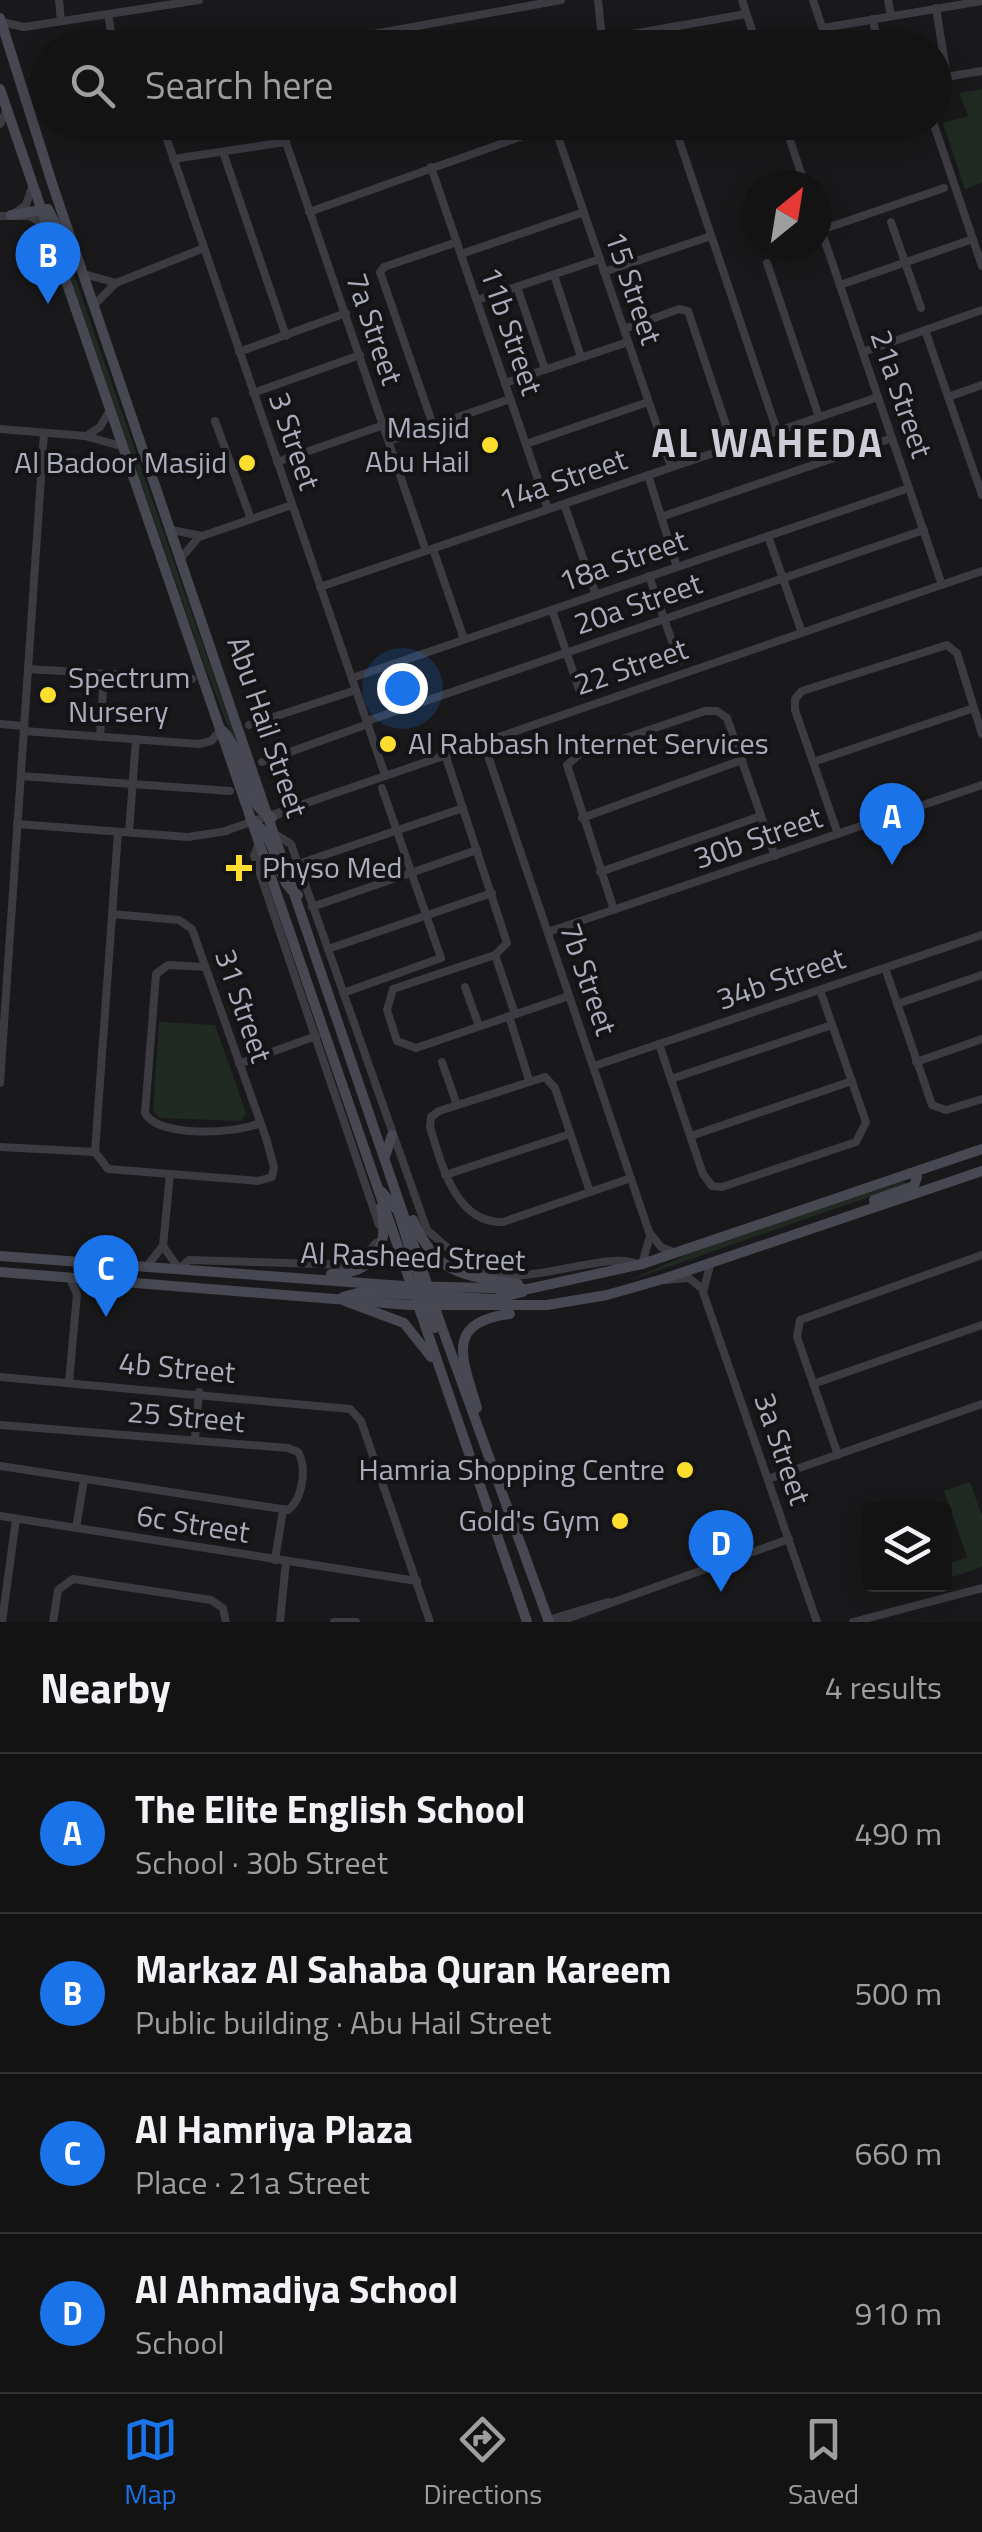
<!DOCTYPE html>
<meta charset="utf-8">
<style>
body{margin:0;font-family:"Titillium Web",sans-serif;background:#202022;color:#f1f3f6}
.controls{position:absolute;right:30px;bottom:30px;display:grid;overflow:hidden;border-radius:10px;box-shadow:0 5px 25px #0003}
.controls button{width:90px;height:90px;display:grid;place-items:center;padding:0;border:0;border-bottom:2px solid #323234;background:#131314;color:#f1f3f6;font:50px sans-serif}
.compass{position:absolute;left:742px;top:170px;width:90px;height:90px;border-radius:50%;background:#131314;box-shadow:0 5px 25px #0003;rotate:30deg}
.you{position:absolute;left:402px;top:688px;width:35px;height:35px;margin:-25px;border:8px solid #fff;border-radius:50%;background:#1a73e8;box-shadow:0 0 0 15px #1a73e833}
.badge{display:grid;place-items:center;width:65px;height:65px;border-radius:50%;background:#1a73e8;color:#fff;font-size:32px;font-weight:700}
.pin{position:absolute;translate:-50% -82px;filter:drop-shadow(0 2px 5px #0008)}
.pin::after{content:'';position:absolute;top:52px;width:35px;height:30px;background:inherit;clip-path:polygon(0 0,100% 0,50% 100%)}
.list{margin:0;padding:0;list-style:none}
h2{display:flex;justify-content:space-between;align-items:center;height:130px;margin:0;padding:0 40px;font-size:42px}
h2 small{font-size:32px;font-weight:400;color:#9d9ea0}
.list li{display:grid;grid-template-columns:65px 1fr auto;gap:30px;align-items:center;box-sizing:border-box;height:160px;padding:0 40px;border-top:2px solid #323234}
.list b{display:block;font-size:38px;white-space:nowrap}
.list p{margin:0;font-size:32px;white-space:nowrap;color:#9d9ea0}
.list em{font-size:32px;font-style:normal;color:#9d9ea0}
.icon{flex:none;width:55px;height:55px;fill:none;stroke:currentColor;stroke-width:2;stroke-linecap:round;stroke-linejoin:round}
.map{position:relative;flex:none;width:982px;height:1622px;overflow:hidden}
.search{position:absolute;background:#131314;box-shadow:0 5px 25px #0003;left:30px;right:30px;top:30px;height:110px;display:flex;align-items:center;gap:25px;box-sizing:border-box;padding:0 35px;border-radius:55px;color:#9d9ea0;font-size:38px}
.sheet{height:770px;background:#131314}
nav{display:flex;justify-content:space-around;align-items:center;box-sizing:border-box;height:140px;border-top:2px solid #323234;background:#131314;font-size:28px;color:#9d9ea0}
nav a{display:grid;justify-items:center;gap:5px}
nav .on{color:#1a73e8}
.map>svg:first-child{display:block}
</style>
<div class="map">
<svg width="982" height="1622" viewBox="0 0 982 1622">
<rect width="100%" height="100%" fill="#19191b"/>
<g fill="#202a23">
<path d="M982,89V183L965,189L943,123L968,116L959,93Z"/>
<path d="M55,220L254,792L205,667L51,222Z"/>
<path d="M159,1022L215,1025L246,1113L241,1121L159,1118L153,1110Z"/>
<path d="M905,1181L906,1184L628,1281L697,1250Z"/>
<path d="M970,1482L982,1516V1567L947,1579L945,1565L967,1557L944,1491Z"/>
</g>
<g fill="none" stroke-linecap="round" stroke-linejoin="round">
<g stroke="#3c3b42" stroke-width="8">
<path d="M59,0L61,21"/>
<path d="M598,0L602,39"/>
<path d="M742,0L758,48"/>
<path d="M813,0L829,48"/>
<path d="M888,0L891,16"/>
<path d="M936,8L947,77"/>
<path d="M108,14L114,48"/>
<path d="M873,19L878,48"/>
<path d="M1,22L24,27L199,0"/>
<path d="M823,28L982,1"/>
<path d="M641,33L647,48"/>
<path d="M296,48L561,0"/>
<path d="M552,48L746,14"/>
<path d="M934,79L982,71"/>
<path d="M35,92L48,96"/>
<path d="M161,122L385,775"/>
<path d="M279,122L426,551"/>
<path d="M553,122L671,467"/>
<path d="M673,122L777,431"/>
<path d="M784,122L805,185"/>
<path d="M933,122L982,266"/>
<path d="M0,124L7,110"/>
<path d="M223,152L286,336"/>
<path d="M173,159L286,142"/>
<path d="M431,167L548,509"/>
<path d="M309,212L554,125"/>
<path d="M15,213L26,205L32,187"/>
<path d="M0,216H29L44,224"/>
<path d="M817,218L942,585"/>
<path d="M891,222L921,308"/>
<path d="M821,230L944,188"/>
<path d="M461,254L584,212"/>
<path d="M767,263L819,417"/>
<path d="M604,272L711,236"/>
<path d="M84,274L116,283"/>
<path d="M554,275L581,357"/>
<path d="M840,285L973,239"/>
<path d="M517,287L545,369"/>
<path d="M477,300L600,259"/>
<path d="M94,305L116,283L204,248"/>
<path d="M624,329L679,309L688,311L733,446"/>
<path d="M925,330L982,495"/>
<path d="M239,352L346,313"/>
<path d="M863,352L982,310"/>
<path d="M505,383L628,342"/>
<path d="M253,393L360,355"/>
<path d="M948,397L982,385"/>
<path d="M215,421L251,519"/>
<path d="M433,425L380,272L384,267L457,242"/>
<path d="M0,429L85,436L121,446"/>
<path d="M89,434L100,427L109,412"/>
<path d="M389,441L510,399"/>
<path d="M526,444L648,402"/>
<path d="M277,462L384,425"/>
<path d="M648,475L677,567"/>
<path d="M564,504L596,595"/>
<path d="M661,517L892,438"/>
<path d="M172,530L202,536L292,505"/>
<path d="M768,536L802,633"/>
<path d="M433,549L464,639"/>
<path d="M181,558L198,538"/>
<path d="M649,576L679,661"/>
<path d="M320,587L878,397"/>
<path d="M552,610L581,695"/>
<path d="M28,669L192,679"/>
<path d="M352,678L909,488"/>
<path d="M367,721L924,530"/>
<path d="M0,724L24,726"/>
<path d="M249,725L356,690"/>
<path d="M24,731L199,744L211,741L220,731"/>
<path d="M100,737L104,674"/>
<path d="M483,741L649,1232L661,1247L673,1252"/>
<path d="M445,754L507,943L495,955L393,989L387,1010L397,1041L416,1048L569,996"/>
<path d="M262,762L368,724"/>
<path d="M813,762L974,708"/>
<path d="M21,776L230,791"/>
<path d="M582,818L742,760"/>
<path d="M269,819L294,807"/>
<path d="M17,824L188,837L227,831"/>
<path d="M225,831L982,571"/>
<path d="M129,832L136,739"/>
<path d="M838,834L795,710V699L802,691L947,645L957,653L982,734"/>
<path d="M278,836L291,844L427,1230C443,1245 471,1268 492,1274C533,1284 614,1249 639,1265"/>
<path d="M259,843L254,856L379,1225"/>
<path d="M298,864L463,808"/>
<path d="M600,872L761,816"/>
<path d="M312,907L477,850"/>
<path d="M614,910L567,765L581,753L705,711H717L727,718L775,856"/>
<path d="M112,914L179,920L192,929L266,1138L274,1167L272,1177L258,1181L108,1169L95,1152C103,1045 110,938 118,832"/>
<path d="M548,932L982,785"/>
<path d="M328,949L492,893"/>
<path d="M495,955L515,1014"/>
<path d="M205,967L168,965L156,974L145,1113C158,1138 236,1134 260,1123"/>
<path d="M885,968L932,1105L946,1110L982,1099"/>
<path d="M465,987L479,1026"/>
<path d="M343,993L441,958L382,788"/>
<path d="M897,1004L982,975"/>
<path d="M509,1016L529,1080"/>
<path d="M659,1044L703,1174L712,1186L722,1187L856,1142L866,1122L820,990"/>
<path d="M442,1062L457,1105"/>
<path d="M916,1062L982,1039"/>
<path d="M239,1064L316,1036"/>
<path d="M594,1066L982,935"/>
<path d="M671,1079L832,1025"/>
<path d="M0,1083L44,433"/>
<path d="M691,1136L852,1081"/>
<path d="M0,1147L95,1152"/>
<path d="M445,1175L570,1134"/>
<path d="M590,1192L555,1088L545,1077L439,1111L431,1117L430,1127C441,1162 455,1224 503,1222L631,1178"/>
<path d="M163,1246L179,1269L189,1260L350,1265L363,1259L376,1243"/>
<path d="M711,1262L703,1292L817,1622"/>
<path d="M642,1264L650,1236"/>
<path d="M146,1267L163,1246L170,1174"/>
<path d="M665,1280L689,1278L701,1288"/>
<path d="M0,1377L350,1409L361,1421L430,1622"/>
<path d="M69,1382L77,1294L69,1277"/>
<path d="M813,1384L982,1325"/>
<path d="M0,1425L288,1448L298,1452C307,1467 303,1499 288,1510L0,1466"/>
<path d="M195,1439L199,1392"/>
<path d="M838,1455L797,1337L800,1320L982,1255"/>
<path d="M768,1479L982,1404"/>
<path d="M0,1516L417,1581"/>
<path d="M76,1528L84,1480"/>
<path d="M275,1560L283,1510"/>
<path d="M548,1620L608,1602"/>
<path d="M2,1622L16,1519"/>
<path d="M53,1622L58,1590L73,1579L211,1600L223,1608L226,1622"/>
<path d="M280,1622L286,1561"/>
<path d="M334,1622H356"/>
<path d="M558,1622L789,1539"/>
<path d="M853,1622L982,1588"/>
</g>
<g stroke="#474851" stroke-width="10">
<path d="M0,18L52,183L442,1328L549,1622"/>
<path d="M0,89L527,1622"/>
<path d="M11,215L48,209L69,251"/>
<path d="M223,731C247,755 240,802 272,818"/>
<path d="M251,821C281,836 271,879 298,895"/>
<path d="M386,1154L392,1135"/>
<path d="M382,1192L398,1211L435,1328"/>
<path d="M874,1200L914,1186L917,1177L911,1173"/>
<path d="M413,1220C437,1276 464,1275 518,1284"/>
<path d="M0,1256L403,1286L528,1289L642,1264L982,1149"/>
<path d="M0,1272L409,1305H547L607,1295L663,1279L982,1171"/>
<path d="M331,1274C374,1274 390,1247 381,1207"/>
<path d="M343,1297L361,1292L494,1299L523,1292"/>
<path d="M345,1301L404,1323L431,1357"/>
<path d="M477,1408C463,1360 443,1322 510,1314"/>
</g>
</g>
<g fill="#fdde2e" stroke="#141416" stroke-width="4">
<circle cx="490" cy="445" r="10"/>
<circle cx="247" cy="463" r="10"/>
<circle cx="48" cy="695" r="10"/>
<circle cx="388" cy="744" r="10"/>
<path d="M234 853h10v10h10v10h-10v10h-10v-10h-10v-10h10z"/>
<circle cx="685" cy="1470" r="10"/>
<circle cx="620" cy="1521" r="10"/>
</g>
<g text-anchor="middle" stroke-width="8" stroke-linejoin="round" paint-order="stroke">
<g font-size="30" fill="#aaacbc" stroke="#141416">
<text transform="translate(633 288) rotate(71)" y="10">15 Street</text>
<text transform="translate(374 329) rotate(71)" y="10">7a Street</text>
<text transform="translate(511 331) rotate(71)" y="10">11b Street</text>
<text transform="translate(901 394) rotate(71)" y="10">21a Street</text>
<text transform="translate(294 441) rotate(71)" y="10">3 Street</text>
<text transform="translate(563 480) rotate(-19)" y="10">14a Street</text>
<text transform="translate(623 561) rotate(-19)" y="10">18a Street</text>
<text transform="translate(638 604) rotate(-19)" y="10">20a Street</text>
<text transform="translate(631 667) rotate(-19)" y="10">22 Street</text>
<text transform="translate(267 727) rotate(71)" y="10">Abu Hail Street</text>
<text transform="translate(758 838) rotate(-19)" y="10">30b Street</text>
<text transform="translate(588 979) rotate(71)" y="10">7b Street</text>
<text transform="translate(781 979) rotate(-19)" y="10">34b Street</text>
<text transform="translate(243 1006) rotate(71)" y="10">31 Street</text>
<text transform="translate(413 1257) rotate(2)" y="10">Al Rasheed Street</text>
<text transform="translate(177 1368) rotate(5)" y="10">4b Street</text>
<text transform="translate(186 1417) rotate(5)" y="10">25 Street</text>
<text transform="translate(782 1449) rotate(71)" y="10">3a Street</text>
<text transform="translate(193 1524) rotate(9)" y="10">6c Street</text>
</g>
<g font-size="30" fill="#aaacbc" stroke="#141416" text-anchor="end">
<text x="470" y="438">Masjid<tspan x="470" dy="34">Abu Hail</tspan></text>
<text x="227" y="473">Al Badoor Masjid</text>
<text x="68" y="688" text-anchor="start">Spectrum<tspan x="68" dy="34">Nursery</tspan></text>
<text x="408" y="754" text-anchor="start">Al Rabbash Internet Services</text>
<text x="262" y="878" text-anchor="start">Physo Med</text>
<text x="665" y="1480">Hamria Shopping Centre</text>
<text x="600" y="1531">Gold's Gym</text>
</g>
<g font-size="40" font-weight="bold" letter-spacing="2.5" fill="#cccdd7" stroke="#141416">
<text x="768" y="457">AL WAHEDA</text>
</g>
</g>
</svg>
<div class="controls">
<button><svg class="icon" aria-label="layers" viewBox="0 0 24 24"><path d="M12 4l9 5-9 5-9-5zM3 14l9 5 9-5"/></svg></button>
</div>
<svg class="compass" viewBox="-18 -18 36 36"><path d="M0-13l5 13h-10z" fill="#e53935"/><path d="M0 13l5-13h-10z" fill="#9d9ea0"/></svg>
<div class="you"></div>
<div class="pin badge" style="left:892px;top:865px">A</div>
<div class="pin badge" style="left:48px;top:304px">B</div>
<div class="pin badge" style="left:106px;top:1317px">C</div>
<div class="pin badge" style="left:721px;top:1592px">D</div>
<div class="search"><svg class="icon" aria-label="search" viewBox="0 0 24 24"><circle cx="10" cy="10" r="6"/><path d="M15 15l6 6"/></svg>Search here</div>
</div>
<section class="sheet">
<h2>Nearby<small>4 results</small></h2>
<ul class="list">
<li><span class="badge">A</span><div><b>The Elite English School</b><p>School · 30b Street</p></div><em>490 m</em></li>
<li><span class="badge">B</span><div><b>Markaz Al Sahaba Quran Kareem</b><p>Public building · Abu Hail Street</p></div><em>500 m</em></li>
<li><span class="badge">C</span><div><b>Al Hamriya Plaza</b><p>Place · 21a Street</p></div><em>660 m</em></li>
<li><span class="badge">D</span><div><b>Al Ahmadiya School</b><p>School</p></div><em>910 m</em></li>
</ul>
</section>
<nav>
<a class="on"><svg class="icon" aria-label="map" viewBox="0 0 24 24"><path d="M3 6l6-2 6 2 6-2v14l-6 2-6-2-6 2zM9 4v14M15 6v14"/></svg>Map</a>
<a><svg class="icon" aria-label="directions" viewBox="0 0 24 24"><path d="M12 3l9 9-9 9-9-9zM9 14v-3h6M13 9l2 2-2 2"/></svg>Directions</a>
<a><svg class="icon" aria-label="saved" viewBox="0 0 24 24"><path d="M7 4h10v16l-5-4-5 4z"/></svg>Saved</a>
</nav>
